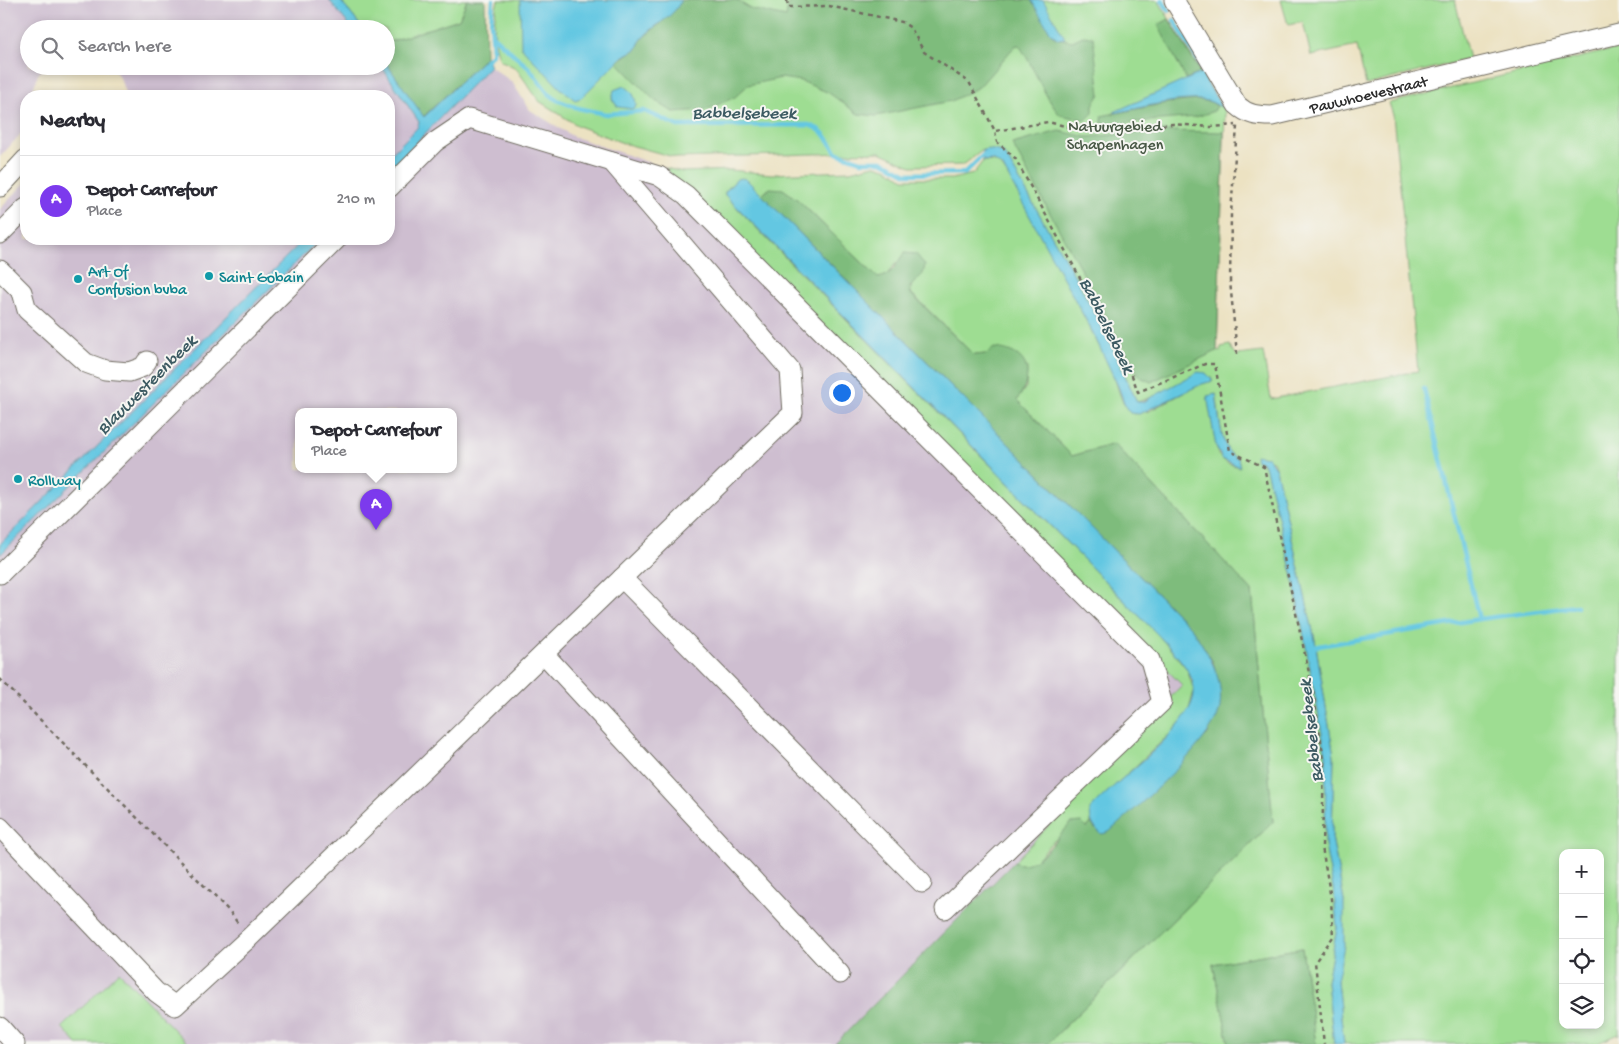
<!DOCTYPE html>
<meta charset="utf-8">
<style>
body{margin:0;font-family:"Gochi Hand",sans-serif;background:#f2f2f3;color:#2b2b33}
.controls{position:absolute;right:15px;bottom:15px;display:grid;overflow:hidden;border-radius:10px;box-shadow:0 2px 8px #0003}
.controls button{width:45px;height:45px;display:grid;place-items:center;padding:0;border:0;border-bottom:1px solid #e1e1e2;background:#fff;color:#2b2b33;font:25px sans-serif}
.you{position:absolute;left:841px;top:392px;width:18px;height:18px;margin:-12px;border:4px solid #fff;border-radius:50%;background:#1a73e8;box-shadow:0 0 0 8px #1a73e833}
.badge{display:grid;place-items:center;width:32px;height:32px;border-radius:50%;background:#7c3aed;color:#fff;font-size:16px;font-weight:700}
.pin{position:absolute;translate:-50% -41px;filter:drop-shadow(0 1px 2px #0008)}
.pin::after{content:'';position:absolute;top:26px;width:18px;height:15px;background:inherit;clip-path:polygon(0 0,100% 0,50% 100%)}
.popup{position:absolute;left:295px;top:408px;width:162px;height:65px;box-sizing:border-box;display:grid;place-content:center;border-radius:10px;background:#fff;filter:drop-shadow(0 1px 4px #0005);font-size:16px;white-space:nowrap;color:#7c7c81}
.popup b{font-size:19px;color:#2b2b33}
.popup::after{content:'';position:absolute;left:50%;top:100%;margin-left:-10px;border:10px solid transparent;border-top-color:#fff}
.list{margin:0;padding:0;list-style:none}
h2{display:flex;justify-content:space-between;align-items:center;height:65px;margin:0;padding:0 20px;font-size:21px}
h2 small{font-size:16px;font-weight:400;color:#7c7c81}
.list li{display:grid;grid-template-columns:32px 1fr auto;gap:15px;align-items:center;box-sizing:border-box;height:90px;padding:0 20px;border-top:1px solid #e1e1e2}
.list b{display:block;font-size:19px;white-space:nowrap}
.list p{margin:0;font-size:16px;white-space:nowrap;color:#7c7c81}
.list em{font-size:16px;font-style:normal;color:#7c7c81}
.icon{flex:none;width:28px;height:28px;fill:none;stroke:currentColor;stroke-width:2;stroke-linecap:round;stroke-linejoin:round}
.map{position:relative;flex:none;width:1619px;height:1044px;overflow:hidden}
.search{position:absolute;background:#fff;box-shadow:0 2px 8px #0003;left:20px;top:20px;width:375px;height:55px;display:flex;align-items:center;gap:12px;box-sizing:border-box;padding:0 18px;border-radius:28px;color:#7c7c81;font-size:19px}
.panel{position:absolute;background:#fff;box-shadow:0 2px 8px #0003;left:20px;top:90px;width:375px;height:155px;border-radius:20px}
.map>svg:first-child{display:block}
</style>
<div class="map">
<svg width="1619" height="1044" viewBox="0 0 1619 1044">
<rect width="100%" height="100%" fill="#f6f6f2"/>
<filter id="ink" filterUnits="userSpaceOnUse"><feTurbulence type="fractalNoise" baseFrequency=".02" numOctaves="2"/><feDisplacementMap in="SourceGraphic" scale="10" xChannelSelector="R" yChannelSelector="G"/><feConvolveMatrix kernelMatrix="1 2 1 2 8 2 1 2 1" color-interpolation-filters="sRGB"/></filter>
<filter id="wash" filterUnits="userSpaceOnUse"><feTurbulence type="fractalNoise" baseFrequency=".0096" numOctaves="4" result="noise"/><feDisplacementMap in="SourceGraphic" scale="20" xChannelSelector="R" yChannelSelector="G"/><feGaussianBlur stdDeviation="1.12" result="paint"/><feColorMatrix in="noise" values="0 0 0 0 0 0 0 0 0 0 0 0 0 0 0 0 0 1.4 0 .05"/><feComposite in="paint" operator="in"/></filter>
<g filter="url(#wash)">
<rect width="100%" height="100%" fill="#ece2c2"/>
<g fill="#cebed0" fill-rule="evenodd">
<path d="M0,0H329L352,29H29V66H47L38,74L31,96H26V128L0,157Z"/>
<path d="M111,66H381L419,122L417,128L389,156V96H126L120,78Z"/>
<path d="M490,66L512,82L530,110L572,136L665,168L1182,685L1014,862L835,1044H188L119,972L62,1027L77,1044H0V555L320,239H389V171ZM298,411H454V469H298Z"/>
<path d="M26,182V239H304L0,544V209Z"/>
</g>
<g fill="#9edd92" stroke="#64845e" fill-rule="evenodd">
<path d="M340,0H467L459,19L386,43V29H363Z"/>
<path d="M498,0H1158L1225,112L1217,351L1220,352L1221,347L1230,345L1232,350L1237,355L1263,352L1271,399L1418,371L1393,115L1389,103L1619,48V1034L1596,1044H1344L1337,981L1344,901L1332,837L1334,756L1315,640L1276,469L1273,461H1260L1266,469L1293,577L1326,755L1325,845L1334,893L1337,928L1327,982L1334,1044H1316L1302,948L1213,964L1229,1044H1047L1273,822L1252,591L1114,444L1072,456L1017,400L1026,387L1027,367L987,354L974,355L911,293C910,283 915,280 923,274L897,262L885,277L878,278L797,199L770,188L762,195L746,179H737L725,192V195L768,240L1160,637L1187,669L1194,691L1188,713L1172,732L1093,806L1090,810L1091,823L1087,828L1081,822C1073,828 1063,833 1055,840C1043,849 1034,873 1014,862L1182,685L665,168L683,172L730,170L771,174L850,171L875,165L888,169L904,179H952L973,174L983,161L997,162C1014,178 1024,206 1036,227C1062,275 1088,322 1112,372C1118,384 1121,409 1134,414L1149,411L1212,378L1137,402L1112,347L1076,278L1007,158L983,150L963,165L911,166L880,152L677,158L623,143L578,126L539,101L516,68L500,60C493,45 493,16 498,0ZM1216,394C1220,411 1219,454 1238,458L1239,467L1227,463L1218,455L1212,395ZM1563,853H1600V1025H1563Z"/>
<path d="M1281,0H1455L1469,59L1366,85L1357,46L1311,56L1303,22L1288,25Z"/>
<path d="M119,972L188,1044H77L62,1027Z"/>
</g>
<g fill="#7ebc7c" stroke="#547454">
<path d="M467,0H485L486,57L423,117L386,63V43L459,19Z"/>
<path d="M681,0H736L751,9L786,17L789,0H1031L1054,37L1072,41L1083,36L1093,37L1100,94L1093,105V113L1086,120L1060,115C1042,94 1035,68 1019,45L1015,46L979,87L951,101L876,116L858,114L829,93L801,81L781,78L748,85L735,97L706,110L673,112L654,100L617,62L638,47L640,40L662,22Z"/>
<path d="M1169,19L1201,73L1186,79L1158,25Z"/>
<path d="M1200,100L1211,102L1217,106L1214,111L1196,117L1114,124L1102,123L1101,116L1167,103Z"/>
<path d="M1059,131L1087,137L1159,131L1224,132L1217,351L1151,382L1140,377L1012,144Z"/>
<path d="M770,188L783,189L797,199L878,278C892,276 896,264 904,253L916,254L925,265L923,274L910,287L911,294L974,355L987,354L994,348C1028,351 1036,373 1017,400L1072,456L1114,444L1252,591L1273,822L1047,1044H835L1014,862C1036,873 1057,837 1071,823L1081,822L1087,828L1091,823L1095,829L1121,821L1208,734L1220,690L1213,662L1192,629L762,195Z"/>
<path d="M1302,948L1316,1044H1229L1213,964Z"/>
</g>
<g fill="#64c7e2" stroke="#487986">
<path d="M329,0H340L363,29H352Z"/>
<path d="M520,0H681C674,21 642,28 637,49L622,57L581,98L575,100L560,88L521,47Z"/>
<path d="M1031,0H1043L1065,38L1058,39L1050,32Z"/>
<path d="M486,57L490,66L389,171V156L417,128L419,122L381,66H386V63L424,117Z"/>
<path d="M1201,73L1222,107C1217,106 1213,102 1208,101C1181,96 1142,108 1115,113L1114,112Z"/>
<path d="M624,86C632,90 636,97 636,106L632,109L618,107L612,99L614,90Z"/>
<path d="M989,149L1002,152L1007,158L1076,278L1112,347L1137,402H1143L1198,372L1206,373L1213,381L1202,384L1139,414L1130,413L1126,408L1118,386L1093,333L1003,167L993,160L983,161V150Z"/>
<path d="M741,178L746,179L1192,629C1208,653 1224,677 1220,707C1217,738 1134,810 1109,832L1102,834C1093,828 1090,821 1090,810C1113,781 1195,727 1194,691C1194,671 1172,651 1160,637L725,195V192L737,179Z"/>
<path d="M304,239H320L0,555V544Z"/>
<path d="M1216,394C1219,410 1220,455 1238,458L1240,467L1222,459L1216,447L1207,396Z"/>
<path d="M1255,455L1268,457L1276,469L1315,640L1334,756L1332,837L1344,901V946L1337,981L1344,1044H1334L1327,982L1337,928L1334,893L1325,845L1326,755L1293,577L1266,469L1262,461H1256Z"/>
</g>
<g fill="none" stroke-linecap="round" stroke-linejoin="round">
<g stroke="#64c7e2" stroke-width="4.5">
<path d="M493,0L491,22L492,35L530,69L548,93L557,100L578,108L606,114L644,111L678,126L809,125L818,129L825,135L837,153L861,161H882L907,174L965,173L983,155L988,154"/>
<path d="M1162,0L1169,11"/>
<path d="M1174,20L1204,70L1203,76"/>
<path d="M484,64L493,53L492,35"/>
<path d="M1424,389L1479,619"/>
<path d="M1313,647L1479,619L1577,606"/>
</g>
</g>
</g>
<g filter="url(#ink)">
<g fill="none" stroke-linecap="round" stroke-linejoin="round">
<defs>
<g id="minor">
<path id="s1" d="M1174,0L1237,105C1248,115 1257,116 1272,116L1619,34"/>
<path d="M0,187L26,159"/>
<path d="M389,188L435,142L469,119L659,176L686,195L1150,660L1162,702L945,909"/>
<path d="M0,234L26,208"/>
<path d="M0,270L22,292L27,310L86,363L105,370L129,372L143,367L147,361"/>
<path d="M0,574L337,239"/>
<path d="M622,578L922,883"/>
<path d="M544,654L840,974"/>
<path d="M0,827L156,992L175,1006L249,938L793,413L790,370L612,162"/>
<path d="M0,1027L15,1044"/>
</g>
</defs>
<use href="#minor" stroke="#6f6b60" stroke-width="21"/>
<g stroke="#6f6b60" stroke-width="2.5" stroke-dasharray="4 4" stroke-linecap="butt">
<path d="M787,0L788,7L829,6L902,22L911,28L924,52L969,82L995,131L997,142L1015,158L1130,370L1138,392L1205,364H1215L1230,451L1264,467L1313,691L1324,760L1322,847L1331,899L1333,937L1315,962L1324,1044"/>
<path d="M996,131L1048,122L1086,131L1173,124L1211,127L1236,125"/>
<path d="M1237,354L1230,281L1231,214L1237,126"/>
<path d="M0,679L230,912L239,925"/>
</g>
<use href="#minor" stroke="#fff" stroke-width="19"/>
</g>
</g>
<g fill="#0f9aa8" stroke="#f6f6f2" stroke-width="2">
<circle cx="209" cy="276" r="5"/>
<circle cx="78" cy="279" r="5"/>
<circle cx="18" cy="479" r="5"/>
</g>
<g text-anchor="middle" stroke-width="4" stroke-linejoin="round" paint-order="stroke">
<g font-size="16" fill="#2b2b2b" stroke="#f6f6f2">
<text dy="6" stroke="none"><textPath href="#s1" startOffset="259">Pauwhoevestraat</textPath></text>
</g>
<g font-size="16" fill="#485845" stroke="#f6f6f2">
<text x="1115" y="131">Natuurgebied<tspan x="1115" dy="18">Schapenhagen</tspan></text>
</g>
<g font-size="16" fill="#0d838f" stroke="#f6f6f2" text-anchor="start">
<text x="88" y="276">Art Of<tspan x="88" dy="18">Confusion bvba</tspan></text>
<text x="219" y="282">Saint Gobain</text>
<text x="28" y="485">Rollway</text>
</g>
<g font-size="18" font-style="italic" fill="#3c5a62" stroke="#f6f6f2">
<text x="744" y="118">Babbelsebeek</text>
<text transform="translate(1108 325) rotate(64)" y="6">Babbelsebeek</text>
<text transform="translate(146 384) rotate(-45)" y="6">Blauwesteenbeek</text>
<text transform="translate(1310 731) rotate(-97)" y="6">Babbelsebeek</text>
</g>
</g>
</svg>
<div class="controls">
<button>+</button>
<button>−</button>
<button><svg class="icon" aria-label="locate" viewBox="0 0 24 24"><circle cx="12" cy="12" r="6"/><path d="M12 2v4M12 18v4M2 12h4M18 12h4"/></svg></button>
<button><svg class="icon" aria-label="layers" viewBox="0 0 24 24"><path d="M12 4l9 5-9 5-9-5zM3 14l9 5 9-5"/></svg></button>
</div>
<div class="you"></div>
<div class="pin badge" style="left:376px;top:530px">A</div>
<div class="popup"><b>Depot Carrefour</b>Place</div>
<div class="search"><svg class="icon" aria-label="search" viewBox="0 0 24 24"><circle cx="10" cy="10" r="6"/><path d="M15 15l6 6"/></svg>Search here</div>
<section class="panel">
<h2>Nearby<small></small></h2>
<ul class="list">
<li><span class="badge">A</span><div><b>Depot Carrefour</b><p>Place</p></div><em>210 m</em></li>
</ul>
</section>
</div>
